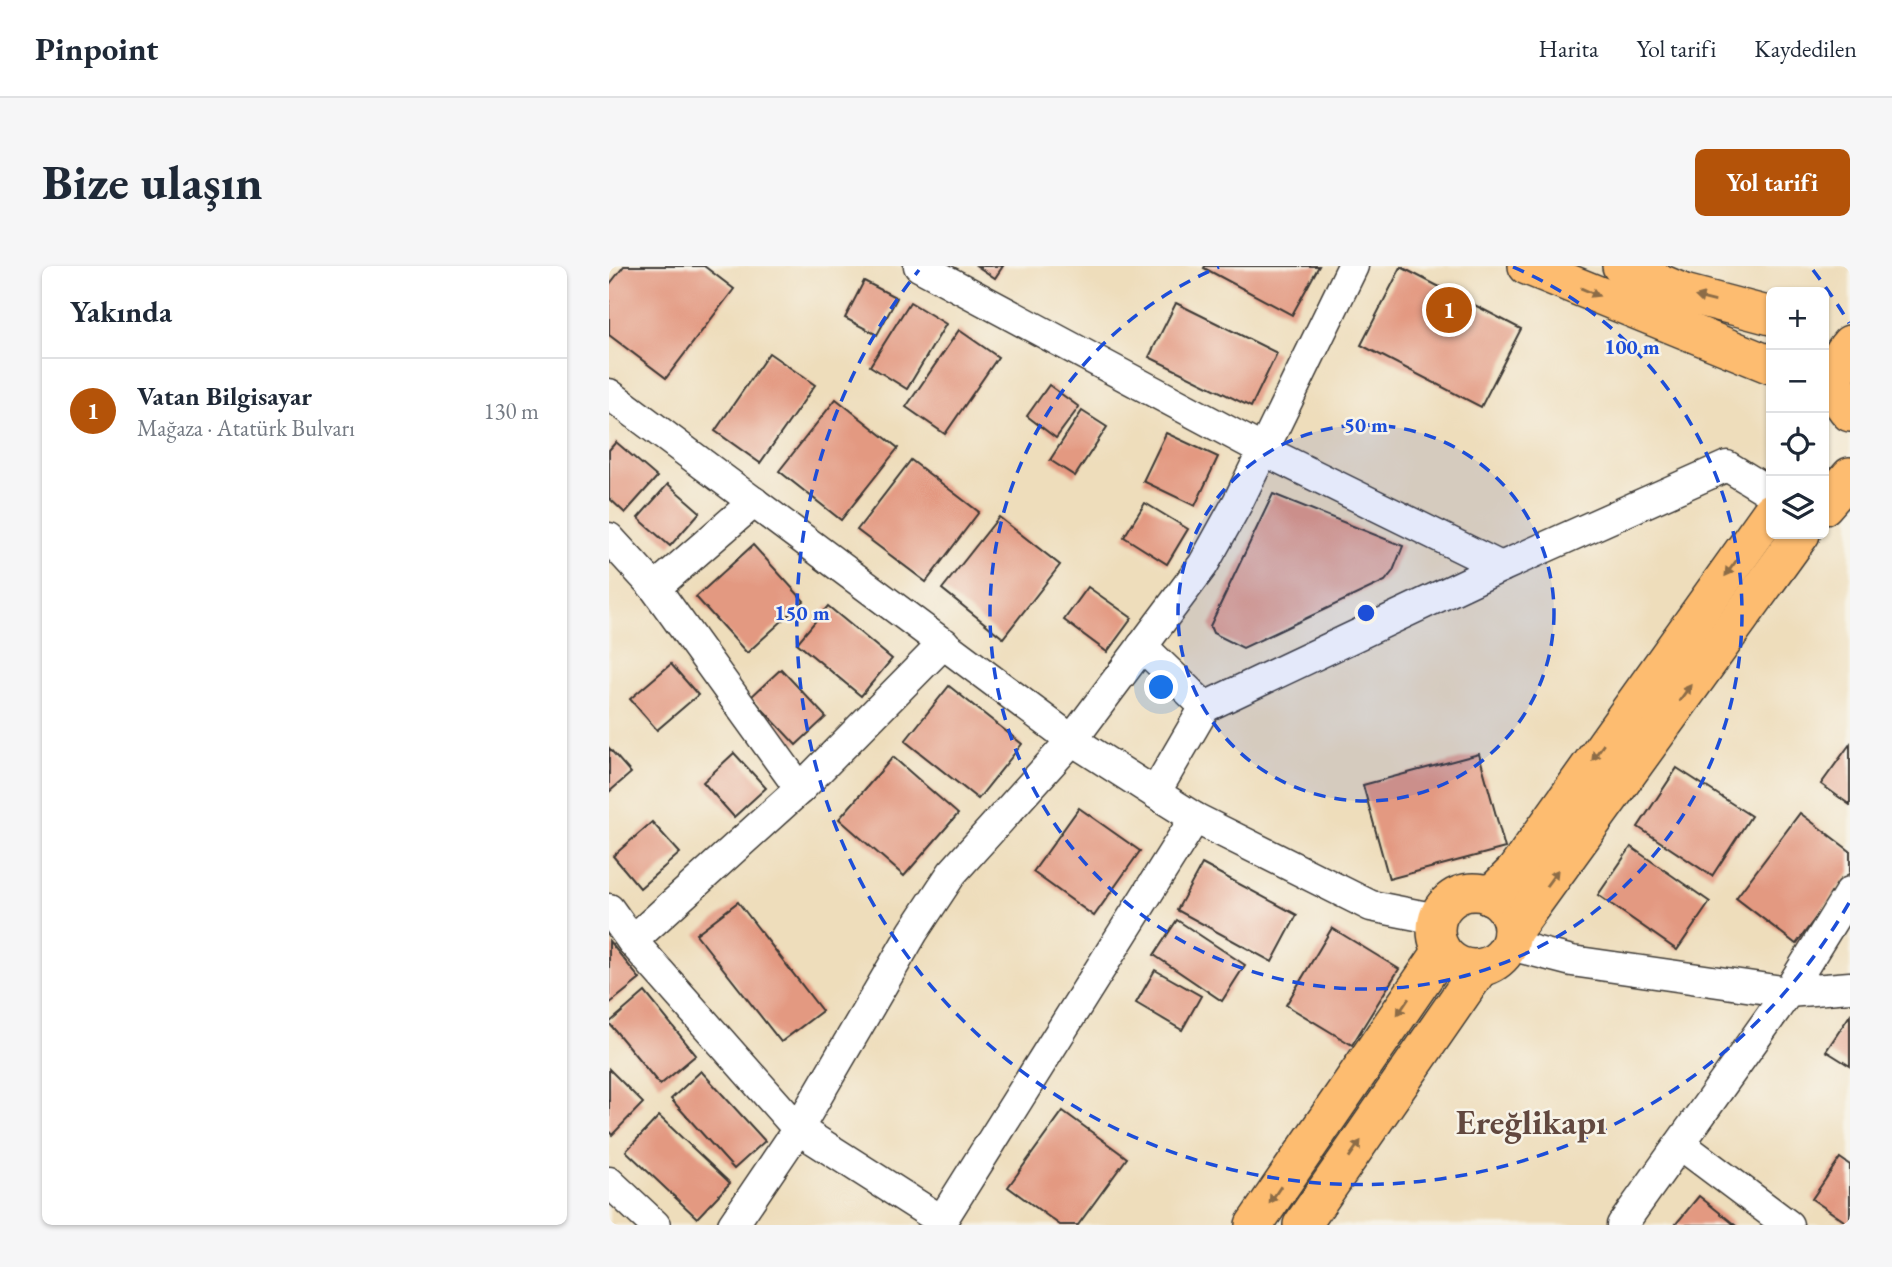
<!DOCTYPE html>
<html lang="tr">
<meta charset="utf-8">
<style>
body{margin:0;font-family:"EB Garamond",serif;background:#f6f6f7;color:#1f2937}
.controls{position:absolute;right:21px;top:21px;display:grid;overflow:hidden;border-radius:10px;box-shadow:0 2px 5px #0004}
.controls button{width:63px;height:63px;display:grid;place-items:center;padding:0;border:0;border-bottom:2px solid #e0e1e3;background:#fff;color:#1f2937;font:35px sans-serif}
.you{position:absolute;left:553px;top:422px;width:24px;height:24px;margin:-18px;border:5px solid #fff;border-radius:50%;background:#1a73e8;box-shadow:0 0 0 10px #1a73e833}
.badge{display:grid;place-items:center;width:46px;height:46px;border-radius:50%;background:#b45309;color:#fff;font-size:23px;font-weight:700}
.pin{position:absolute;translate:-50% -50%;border:4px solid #fff;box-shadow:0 2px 7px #0006}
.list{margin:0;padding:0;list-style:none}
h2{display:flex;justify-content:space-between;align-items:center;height:91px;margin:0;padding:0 28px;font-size:30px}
h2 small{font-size:23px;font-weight:400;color:#747a83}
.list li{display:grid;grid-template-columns:46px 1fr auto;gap:21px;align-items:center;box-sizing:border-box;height:105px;padding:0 28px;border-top:2px solid #e0e1e3}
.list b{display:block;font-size:26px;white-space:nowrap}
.list p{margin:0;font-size:23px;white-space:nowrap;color:#747a83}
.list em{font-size:23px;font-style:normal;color:#747a83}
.icon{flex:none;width:38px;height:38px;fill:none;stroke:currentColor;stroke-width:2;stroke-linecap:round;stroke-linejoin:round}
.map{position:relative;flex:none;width:1241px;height:959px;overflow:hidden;border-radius:10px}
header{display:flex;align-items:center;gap:42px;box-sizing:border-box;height:98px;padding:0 35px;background:#fff;border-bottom:2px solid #e0e1e3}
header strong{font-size:33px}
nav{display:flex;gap:38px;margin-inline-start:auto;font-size:24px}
.intro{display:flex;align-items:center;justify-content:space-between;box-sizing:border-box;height:168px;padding:0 42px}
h1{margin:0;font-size:49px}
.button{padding:18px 32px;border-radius:10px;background:#b45309;color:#fff;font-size:24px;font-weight:700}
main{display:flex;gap:42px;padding:0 42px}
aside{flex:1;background:#fff;border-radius:10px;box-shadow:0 2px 5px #0004}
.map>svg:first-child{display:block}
</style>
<header>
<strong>Pinpoint</strong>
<nav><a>Harita</a><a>Yol tarifi</a><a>Kaydedilen</a></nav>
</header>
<div class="intro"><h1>Bize ulaşın</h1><a class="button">Yol tarifi</a></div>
<main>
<aside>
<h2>Yakında<small></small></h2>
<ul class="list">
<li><span class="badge">1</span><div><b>Vatan Bilgisayar</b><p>Mağaza · Atatürk Bulvarı</p></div><em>130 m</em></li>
</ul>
</aside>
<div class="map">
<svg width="1241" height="959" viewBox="0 0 1241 959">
<rect width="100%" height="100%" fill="#f7f3e8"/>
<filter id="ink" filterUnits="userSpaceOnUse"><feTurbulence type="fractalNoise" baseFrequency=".0143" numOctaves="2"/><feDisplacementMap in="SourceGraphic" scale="14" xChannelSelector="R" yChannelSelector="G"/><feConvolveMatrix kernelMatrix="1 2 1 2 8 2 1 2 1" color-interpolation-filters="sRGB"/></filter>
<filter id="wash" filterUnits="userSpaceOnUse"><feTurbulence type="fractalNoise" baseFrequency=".00686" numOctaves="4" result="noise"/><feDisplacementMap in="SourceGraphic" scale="28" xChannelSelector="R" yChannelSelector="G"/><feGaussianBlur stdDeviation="1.57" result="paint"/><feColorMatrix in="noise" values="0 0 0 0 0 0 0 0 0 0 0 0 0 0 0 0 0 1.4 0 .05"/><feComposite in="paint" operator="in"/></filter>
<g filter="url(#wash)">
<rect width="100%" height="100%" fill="#edb"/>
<g id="blocks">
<g fill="#e39981">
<path d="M15,0H95L125,23L57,112L0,69V19Z"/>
<path d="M368,0H394L386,12Z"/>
<path d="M596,0H710L683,49L595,2Z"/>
<path d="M792,1L912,63L872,141L752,79Z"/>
<path d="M255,15L288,32L268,69L236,52Z"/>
<path d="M301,36L337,58L298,123L261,100Z"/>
<path d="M567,37L668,87L642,141L540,91Z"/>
<path d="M350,64L389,91L336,168L297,141Z"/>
<path d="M160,87L206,119L151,197L106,165Z"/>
<path d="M440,119L470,141L447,172L418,150Z"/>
<path d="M227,133L289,182L232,254L170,205Z"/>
<path d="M473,145L498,161L466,210L441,194Z"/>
<path d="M557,167L609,191L586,240L534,215Z"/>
<path d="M7,176L48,211L16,247L0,232V184Z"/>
<path d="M302,194L370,246L317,316L248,264Z"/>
<path d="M59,218L91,246L61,280L29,252Z"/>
<path d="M664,228L794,280L784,305L776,315L634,382L604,367L601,360Z"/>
<path d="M536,237L579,263L558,298L515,271Z"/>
<path d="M390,251L451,299L394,372L333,323Z"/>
<path d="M144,279L195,335L138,387L87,331Z"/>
<path d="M479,321L523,352L498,386L455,354Z"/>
<path d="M219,340L283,393L252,430L188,377Z"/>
<path d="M62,398L89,429L48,464L21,433Z"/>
<path d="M172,403L217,451L187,479L142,431Z"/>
<path d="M340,420L413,478L369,533L296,475Z"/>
<path d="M1241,478V539L1212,518Z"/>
<path d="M0,482L22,507L0,526Z"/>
<path d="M125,487L157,522L125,551L94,516Z"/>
<path d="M870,488L896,582L780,613L754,519Z"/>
<path d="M284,491L349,548L295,610L230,553Z"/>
<path d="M1068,502L1142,550L1103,610L1029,561Z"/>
<path d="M470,542L531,585L485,650L424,606Z"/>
<path d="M1191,547L1241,585V606L1187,678L1127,632Z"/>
<path d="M43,556L71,587L31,622L4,590Z"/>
<path d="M1022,581L1101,636L1068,684L989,629Z"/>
<path d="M593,598L688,649L663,696L568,644Z"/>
<path d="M129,636L213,745L172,776L87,668Z"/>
<path d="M568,654L636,699L613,735L545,689Z"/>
<path d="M723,662L790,703L743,779L677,739Z"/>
<path d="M0,675L31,713L0,738Z"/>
<path d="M546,704L592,730L573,764L527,737Z"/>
<path d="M36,726L87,789L51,819L0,757Z"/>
<path d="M1241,749V800L1217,785Z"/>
<path d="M0,803L34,837L3,869L0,865Z"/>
<path d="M92,805L156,875L125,903L62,833Z"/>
<path d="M454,845L518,892L469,959H451L399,921Z"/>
<path d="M50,850L121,917L88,952L17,885Z"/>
<path d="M1231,892L1241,899V959L1203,933Z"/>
<path d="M1090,930L1126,959H1066Z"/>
</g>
</g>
</g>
<g filter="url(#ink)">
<use href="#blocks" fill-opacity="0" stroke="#3c3934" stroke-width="2"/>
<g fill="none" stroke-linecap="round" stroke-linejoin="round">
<defs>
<g id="minor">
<path d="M310,0L654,184L892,301"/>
<path d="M0,128L463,474L546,527L586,552L762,640L828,653"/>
<path d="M0,272L46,322L191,523"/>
<path d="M46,322L145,236"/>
<path d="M533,380L596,441"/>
<path d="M546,527L596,441L892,301L1118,200L1162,227"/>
<path d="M0,643L23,675L189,863L333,955"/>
<path d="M23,675L191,523L335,377"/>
<path d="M901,679L963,695L1179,726L1241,721"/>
<path d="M1071,878L1179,959"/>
<path d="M0,916L46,959"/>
<path d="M124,959L189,863L304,666L343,607L463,474L594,299L629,236L744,0"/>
<path d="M330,959L586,552"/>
<path d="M1013,959L1179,726L1241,626"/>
</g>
<g id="major">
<path d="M918,0L1162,99"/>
<path d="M1012,0L1075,27L1162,50"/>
<path d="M1241,78C1223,98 1222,126 1241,147"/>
<path d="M1215,240L1241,210"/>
<circle cx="865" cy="664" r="38"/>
<path d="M881,630L906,605L1162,246"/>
<path d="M903,667L1192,268"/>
<path d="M645,959L833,685"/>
<path d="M693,959L870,703"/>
</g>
</defs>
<use href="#minor" stroke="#3c3934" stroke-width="33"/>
<use href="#major" stroke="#3c3934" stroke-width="40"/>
<use href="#minor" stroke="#fff" stroke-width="30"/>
<use href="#major" stroke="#fdbc70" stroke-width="37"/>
</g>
<defs><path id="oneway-solid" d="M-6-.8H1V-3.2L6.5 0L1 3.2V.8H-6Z" transform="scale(1.75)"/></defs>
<g fill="#8c6c46">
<use href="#oneway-solid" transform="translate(981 26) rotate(23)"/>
<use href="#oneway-solid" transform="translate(1096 33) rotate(-166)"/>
<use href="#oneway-solid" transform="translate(1122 302) rotate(126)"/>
<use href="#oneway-solid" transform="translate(1076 427) rotate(-54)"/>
<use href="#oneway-solid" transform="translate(989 486) rotate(126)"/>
<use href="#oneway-solid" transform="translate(943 612) rotate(-54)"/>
<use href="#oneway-solid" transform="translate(794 741) rotate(124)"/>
<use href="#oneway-solid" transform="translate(746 883) rotate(-55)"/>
<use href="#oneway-solid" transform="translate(666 929) rotate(124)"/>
</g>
</g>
<circle cx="757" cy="347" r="188" fill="#1d4ed8" fill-opacity=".12"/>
<g fill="none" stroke="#1d4ed8" stroke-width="3.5" stroke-dasharray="12 9">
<circle cx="757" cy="347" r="188"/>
<path d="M904 1A376 376 0 1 1 610 1"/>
<path d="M1240 637A564 564 0 1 1 310 4M1204 4A564 564 0 0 1 1240 57"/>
</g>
<g text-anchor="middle" stroke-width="5" stroke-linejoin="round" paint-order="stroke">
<g font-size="35" font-weight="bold" fill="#62483f" stroke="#f7f3e8">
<text x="922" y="868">Ereğlikapı</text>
</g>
</g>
<circle cx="757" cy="347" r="10" fill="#1d4ed8" stroke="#f7f3e8" stroke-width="3.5"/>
<g font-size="21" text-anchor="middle" font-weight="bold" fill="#1d4ed8" stroke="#f7f3e8" stroke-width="5" stroke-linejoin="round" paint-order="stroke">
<text x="1023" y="88">100 m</text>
<text x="757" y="166">50 m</text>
<text x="193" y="354">150 m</text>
</g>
</svg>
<div class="controls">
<button>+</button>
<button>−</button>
<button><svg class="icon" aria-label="locate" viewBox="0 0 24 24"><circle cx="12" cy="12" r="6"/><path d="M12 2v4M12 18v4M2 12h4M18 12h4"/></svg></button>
<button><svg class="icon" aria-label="layers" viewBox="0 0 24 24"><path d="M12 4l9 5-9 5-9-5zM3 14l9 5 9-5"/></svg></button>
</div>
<div class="you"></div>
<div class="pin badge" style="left:840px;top:44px">1</div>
</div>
</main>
